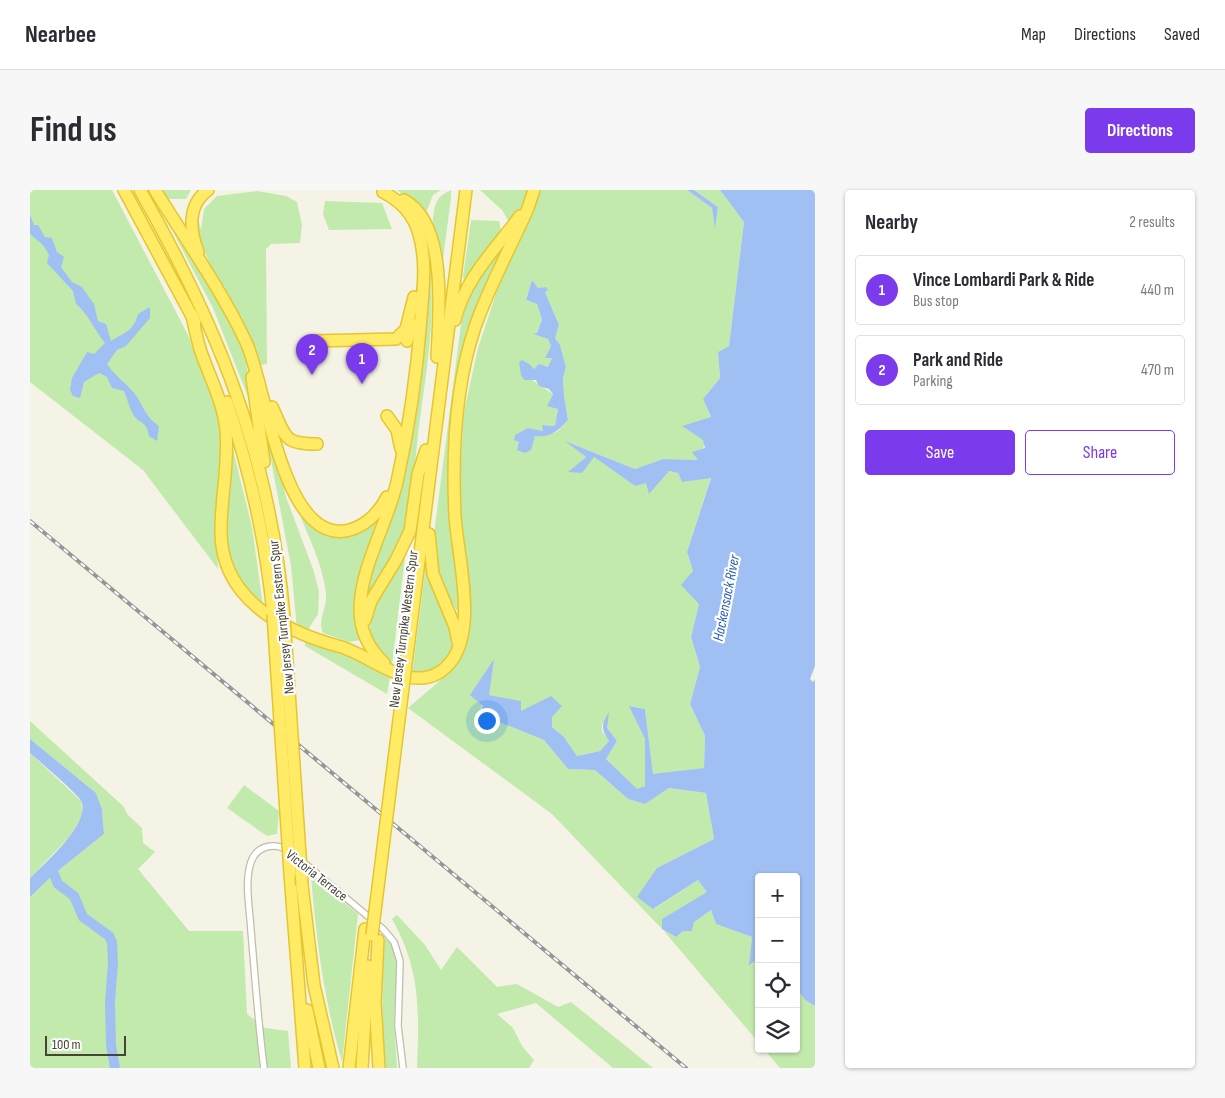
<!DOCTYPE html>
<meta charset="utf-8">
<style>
body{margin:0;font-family:"Sofia Sans Condensed",sans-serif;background:#f7f7f7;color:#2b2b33}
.controls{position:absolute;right:15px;bottom:15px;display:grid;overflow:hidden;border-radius:5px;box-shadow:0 1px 4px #0004}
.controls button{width:45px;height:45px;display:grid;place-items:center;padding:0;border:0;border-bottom:1px solid #e1e1e2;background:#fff;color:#2b2b33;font:25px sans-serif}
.scale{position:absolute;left:15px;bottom:12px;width:81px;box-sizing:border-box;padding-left:5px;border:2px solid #474435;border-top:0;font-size:14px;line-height:18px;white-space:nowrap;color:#474435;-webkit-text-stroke:4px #fff;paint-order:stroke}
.you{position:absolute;left:456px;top:530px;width:18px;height:18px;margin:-12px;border:4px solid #fff;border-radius:50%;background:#1a73e8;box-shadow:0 0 0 8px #1a73e833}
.badge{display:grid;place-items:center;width:32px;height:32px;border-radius:50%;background:#7c3aed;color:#fff;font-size:16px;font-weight:700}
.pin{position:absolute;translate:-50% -41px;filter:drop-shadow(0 1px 2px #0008)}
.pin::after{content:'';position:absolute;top:26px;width:18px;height:15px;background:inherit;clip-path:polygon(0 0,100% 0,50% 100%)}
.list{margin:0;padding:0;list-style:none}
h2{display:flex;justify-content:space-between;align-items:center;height:65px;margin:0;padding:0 20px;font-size:21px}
h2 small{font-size:16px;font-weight:400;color:#7c7c81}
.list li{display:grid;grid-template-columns:32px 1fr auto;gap:15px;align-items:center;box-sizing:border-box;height:70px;margin:0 10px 10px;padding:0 10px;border:1px solid #e1e1e2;border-radius:5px}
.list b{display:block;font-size:19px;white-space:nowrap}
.list p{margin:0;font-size:16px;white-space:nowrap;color:#7c7c81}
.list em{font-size:16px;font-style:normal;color:#7c7c81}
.actions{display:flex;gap:10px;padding:15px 20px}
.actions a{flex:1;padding:11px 0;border:1px solid #7c3aed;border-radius:5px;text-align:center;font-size:18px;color:#7c3aed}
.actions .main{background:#7c3aed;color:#fff}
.icon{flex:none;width:28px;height:28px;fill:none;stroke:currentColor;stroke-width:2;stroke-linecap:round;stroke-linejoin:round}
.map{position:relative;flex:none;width:785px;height:878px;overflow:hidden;border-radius:5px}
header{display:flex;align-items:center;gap:30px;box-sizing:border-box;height:70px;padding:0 25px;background:#fff;border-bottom:1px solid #e1e1e2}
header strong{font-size:24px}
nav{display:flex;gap:28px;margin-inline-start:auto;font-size:18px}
.intro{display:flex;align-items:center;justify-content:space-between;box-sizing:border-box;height:120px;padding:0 30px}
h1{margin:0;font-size:35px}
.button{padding:12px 22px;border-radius:5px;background:#7c3aed;color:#fff;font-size:18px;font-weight:700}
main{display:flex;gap:30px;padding:0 30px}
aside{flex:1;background:#fff;border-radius:5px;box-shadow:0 1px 4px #0004}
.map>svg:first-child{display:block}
</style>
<header>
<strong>Nearbee</strong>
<nav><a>Map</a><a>Directions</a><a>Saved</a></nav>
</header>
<div class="intro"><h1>Find us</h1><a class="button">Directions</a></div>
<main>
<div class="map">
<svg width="785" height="878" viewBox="0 0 785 878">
<rect width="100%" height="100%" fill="#f4f3e6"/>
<g fill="#c2eaad" fill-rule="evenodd">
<path d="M0,0H82L158,145L187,221L191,245L186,350L188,379L113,280L0,192Z"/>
<path d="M121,0L208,143L216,172L223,215L220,212L183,118Z"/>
<path d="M133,0H161L156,9H138Z"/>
<path d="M367,0H411L403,5L395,25Z"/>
<path d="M421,0V8L410,91C407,71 395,20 411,6C413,4 418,2 421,0Z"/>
<path d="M450,0H499L492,17L480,34L472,20Z"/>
<path d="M511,0H657L682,18L685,37L688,17L664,0H690L714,32L699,156L688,162L690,188L673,209L681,228C676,243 675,257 669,270L633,269L605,279L538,252L556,267L539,282L564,267L605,296L639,281L648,283L652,292L681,287L657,362L663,381L669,414L661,447L670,477L660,514L675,546L674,578L623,585L615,519L600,516L615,549V596L607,600L576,569L587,551L572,533V541L579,551L570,561L547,566L534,547L522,537V527L491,521L490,511L458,505L464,470L449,524L514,550L538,579L565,580L598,609L615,614L639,598L676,603L684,649L627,678L624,719L668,690L678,702L632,729V739L522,624L378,518L412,489L434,462L440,436L430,347V284L434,222L448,158L467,101ZM502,90L508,98L515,102L529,135L525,148L530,155L536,177L533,188L534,206L538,230C526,245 523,244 505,246L503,252L487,260L498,238L513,241V235L525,236L528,219L518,214L523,204L501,189L489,172L504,180L508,176L518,177L522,168H515L521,156L518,149L504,144L507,143L512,130L507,114L496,110Z"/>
<path d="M227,1L256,6L267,12L272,35L270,53L241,54L236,59L237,174L230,175C221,153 213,132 202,111C187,84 167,60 168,28L171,40L174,19L187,6Z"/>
<path d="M295,11L352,13L362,39L299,40L293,24Z"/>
<path d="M441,30L469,31L471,41L435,94L433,87Z"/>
<path d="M393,39C410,107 398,169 389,236C385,268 384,302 376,334C370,360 352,382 338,404L335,403L380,242Z"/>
<path d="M481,40L453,112L424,232L432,428C414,403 404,375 404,344L431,134L441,100Z"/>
<path d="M200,248L222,337L233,416L207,391L194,349Z"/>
<path d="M237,249L243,253L256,307L283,379L289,401L288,424L277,441L267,439L261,376Z"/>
<path d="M264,310L291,340L347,330C336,370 318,409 330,450L319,452L293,443C287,431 297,418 296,405C294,375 274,338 264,310Z"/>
<path d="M397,365L422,434L424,458L418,470L402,483L382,485Z"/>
<path d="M375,368L362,475C319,441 347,399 375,368Z"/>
<path d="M275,452L321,465L360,486L357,504L275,456Z"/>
<path d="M0,531L93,616L98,625L112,638L113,653L125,662L108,679L159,741H213L217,824L235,838L258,841L261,878H0V707L24,684L74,644L72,619L66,603L0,549Z"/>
<path d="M0,563L51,611L53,625L39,647L0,688Z"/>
<path d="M214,595L249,621L247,644L237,646L197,618Z"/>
<path d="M281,685L328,724L312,872C294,811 286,748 281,685Z"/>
<path d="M681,720L686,734L722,747L720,776L729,768V853L633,740L646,747L653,741H662L663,732Z"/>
<path d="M367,725L395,755L411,780L427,757L467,797L487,794L528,817L541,812L623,878H583L506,813L467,824L483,838L492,856L504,870L499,878H387C389,822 391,780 362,729Z"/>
<path d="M355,748L364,757L367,778L364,831L367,878H355C351,835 352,791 355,748Z"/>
<path d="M766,797L775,810L785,816V878H750L734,859H766Z"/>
</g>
<g fill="#a0c0f3">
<path d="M657,0H664L688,17L685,39L682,18Z"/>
<path d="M690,0H785V476L780,489L783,492L785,489V816L775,810L766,797V687H729V768L719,776L722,747L686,734L681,720L664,732L662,741H653L646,747L632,739V729L677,702L668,690L623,719L607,707L627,678L684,649L676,603L639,598L615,614L598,609L565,580L538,579L514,550L449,524L453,516L440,505L464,469L459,505L491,511V521L521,506L532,516L522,527V537L534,547L547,566L570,561L579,551C571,539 571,535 579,522L577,538L587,551L576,569L607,599L615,596V549L599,516L615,519L623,584L674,578L675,546L660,514L670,477L661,447L669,414L651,395L663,381L657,362L681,288L652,292L648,283L639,281L619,304L616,293L605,296L564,267L552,283L538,282L556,267L535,251L605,279L633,269L668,270L662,262L675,258L673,250L652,236L681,227L673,209L690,188L688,162L699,156L714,32Z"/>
<path d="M0,25L4,35H8L15,47L22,48L27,62L34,67L31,77L42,92L52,97L59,107L64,114L68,131L76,134L81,151C95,142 103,142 108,124L120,117V128L96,156L87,160L77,174C85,186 96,193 105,204C113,215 116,228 129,236L127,251L119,246C117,230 108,234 103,224C99,217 97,208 94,201L82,198L77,187L69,183L54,192L50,208L43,206L40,200L42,188L57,162L64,164L75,153C66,142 56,121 46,114L43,101L17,73L19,65L13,55L0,44Z"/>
<path d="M502,90L508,98L516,97L518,100L515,102L529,135L525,148L530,155L536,177L533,188L534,206L538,230C528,241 520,248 505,246L501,260L495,263L487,260L489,252L484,250L485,245L498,238L513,241L512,235L525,236L528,219L517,216L523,204L519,199L509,196L506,190H494L491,185L489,172L492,170L499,174L504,179L509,174L518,177L522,168H515L521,156L518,149L503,144L507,143L512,130L507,114L496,110Z"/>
<path d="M0,549L66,603L72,619L74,644L24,684L0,707V688C14,674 62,632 51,611C48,604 9,571 0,563Z"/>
</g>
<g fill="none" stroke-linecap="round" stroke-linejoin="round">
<path stroke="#a0c0f3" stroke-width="10" d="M24,684L28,694L44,706L53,727L79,746L82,752L83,772L80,813L81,855L85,878"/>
<defs>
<g id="minor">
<path d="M272,671L353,739L364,752L370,771L368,836L373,878"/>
<path d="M234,878C228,832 225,786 221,741C220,720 214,692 221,672C227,655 245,652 259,661"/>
</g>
<g id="motorway">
<path d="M94,0L165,132"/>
<path d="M110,0C189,139 240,265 254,426"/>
<path d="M125,0C156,50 191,99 216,152C236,194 251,350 315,341C334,338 349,323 357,307"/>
<path d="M353,2C371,11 384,26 389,44C397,71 393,100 391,127C387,183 379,238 367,292C357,335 331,375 330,419C330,440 339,459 354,473"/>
<path d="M374,10C418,34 409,124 407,167"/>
<path d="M168,62C160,41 157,15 178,0"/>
<path d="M162,125C164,136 167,148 170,159C179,186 193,211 196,240C199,273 191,307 191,340C190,407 250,440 308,456C340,464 377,503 410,482C453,454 427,367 425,325C422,263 425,196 445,137C459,96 481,57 498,18L504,0"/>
<path d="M425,130C435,88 465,60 490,26"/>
<path d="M284,151L366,149L376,139L384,107"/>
<path d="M377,151L382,134"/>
<path d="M222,187L234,272"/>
<path d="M197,212C220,281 236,351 243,424"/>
<path d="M242,217C256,246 252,254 287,254"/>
<path d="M357,226L367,240L371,259"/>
<path d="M399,344L403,384L425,437L428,452"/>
<path d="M335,430L341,411L366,370L380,341L388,284L396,260"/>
<path d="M379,450L436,0"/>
<path d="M260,684L275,878"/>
<path d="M272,695L284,795L303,878"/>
<path d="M348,750L345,812L349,878"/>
<path d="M277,820L289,878"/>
<path d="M319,878L335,739"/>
<path d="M332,878L338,776"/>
</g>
</defs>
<use href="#minor" stroke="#c0bda8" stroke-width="8"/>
<use href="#motorway" stroke="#e4c631" stroke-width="14"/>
<use href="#minor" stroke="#fff" stroke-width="5.5"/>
<use href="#motorway" stroke="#ffeb66" stroke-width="11"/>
<defs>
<path id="rail" d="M0,331L656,878"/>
</defs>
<use href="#rail" stroke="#969696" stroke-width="4"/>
<use href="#rail" stroke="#fff" stroke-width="2" stroke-dasharray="5.5" stroke-linecap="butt"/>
<defs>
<g id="motorway-bridge">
<path d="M243,424L260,684"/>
<path d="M254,426L272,695"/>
<path d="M342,745L379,450"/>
</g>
</defs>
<use href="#motorway-bridge" stroke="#e4c631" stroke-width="14" stroke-linecap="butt"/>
<use href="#motorway-bridge" stroke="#ffeb66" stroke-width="11"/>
</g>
<g text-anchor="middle" stroke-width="4.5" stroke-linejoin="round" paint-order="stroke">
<g font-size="14" fill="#474435" stroke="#fff">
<text transform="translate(251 427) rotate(-96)" y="5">New Jersey Turnpike Eastern Spur</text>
<text transform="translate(373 439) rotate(-83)" y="5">New Jersey Turnpike Western Spur</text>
<text transform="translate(287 685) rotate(38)" y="5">Victoria Terrace</text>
</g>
<g font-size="15" font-style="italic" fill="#2a5fb8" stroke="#fff">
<text transform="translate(696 408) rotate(-79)" y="5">Hackensack River</text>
</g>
</g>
</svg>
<div class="controls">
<button>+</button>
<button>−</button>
<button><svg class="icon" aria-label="locate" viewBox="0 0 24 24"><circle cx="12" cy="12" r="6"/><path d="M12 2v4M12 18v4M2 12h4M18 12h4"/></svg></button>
<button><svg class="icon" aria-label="layers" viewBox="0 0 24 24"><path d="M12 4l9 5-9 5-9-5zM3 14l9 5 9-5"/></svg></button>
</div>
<div class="scale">100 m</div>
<div class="you"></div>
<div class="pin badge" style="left:332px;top:194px">1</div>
<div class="pin badge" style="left:282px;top:185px">2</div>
</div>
<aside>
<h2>Nearby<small>2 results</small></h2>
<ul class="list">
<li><span class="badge">1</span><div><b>Vince Lombardi Park &amp; Ride</b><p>Bus stop</p></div><em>440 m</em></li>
<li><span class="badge">2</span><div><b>Park and Ride</b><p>Parking</p></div><em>470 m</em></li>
</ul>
<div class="actions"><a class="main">Save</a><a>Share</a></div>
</aside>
</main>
